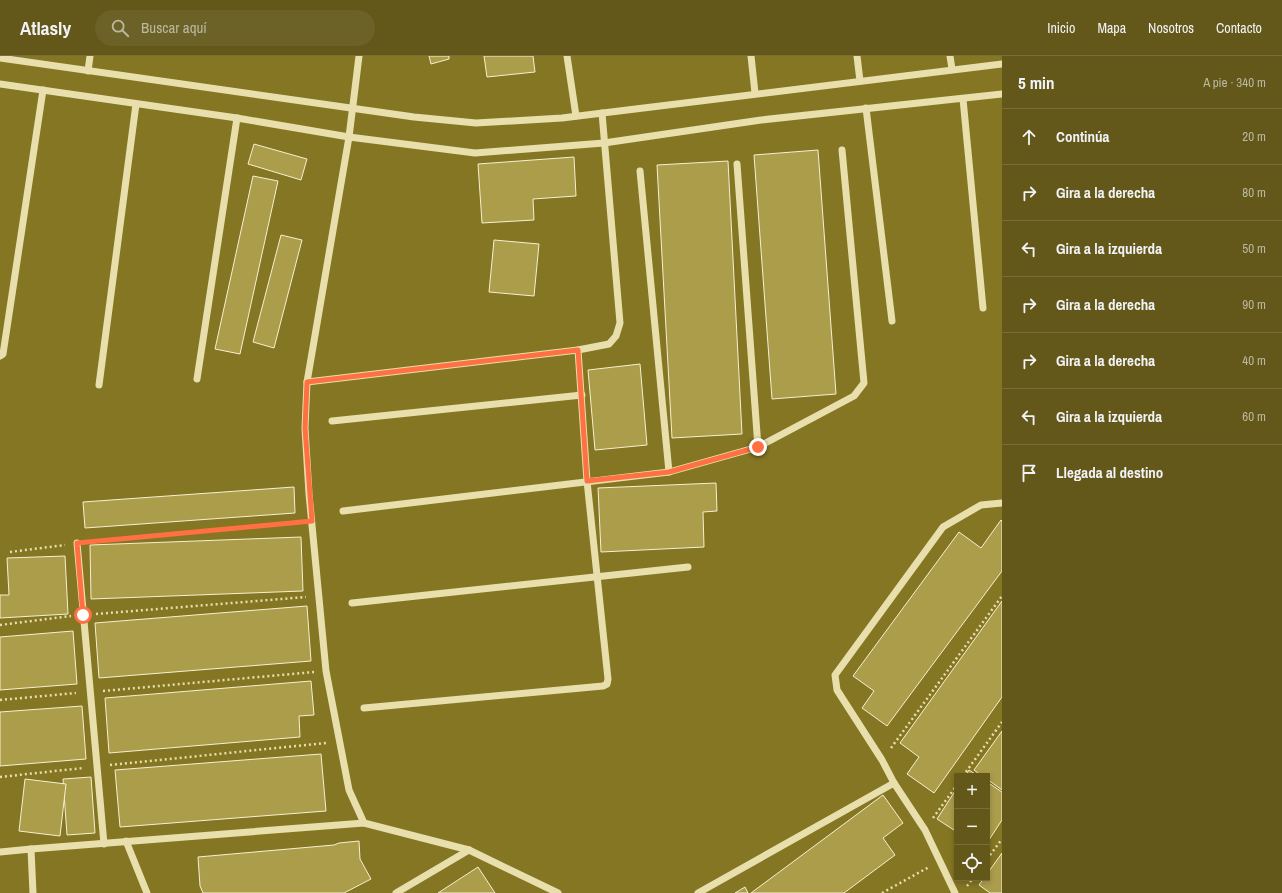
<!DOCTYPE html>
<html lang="es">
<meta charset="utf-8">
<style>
body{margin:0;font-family:"Archivo Narrow",sans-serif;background:#6c6127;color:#f1f3f6}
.controls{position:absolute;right:12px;bottom:12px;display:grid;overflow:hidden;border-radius:0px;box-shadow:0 2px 6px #0003}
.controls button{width:36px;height:36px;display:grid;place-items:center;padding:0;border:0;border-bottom:1px solid #776e39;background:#63581a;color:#f1f3f6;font:20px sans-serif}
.stop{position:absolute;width:12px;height:12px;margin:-9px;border:3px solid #ff7043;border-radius:50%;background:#fff}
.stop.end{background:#ff7043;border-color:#fff;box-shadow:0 1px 4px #0008}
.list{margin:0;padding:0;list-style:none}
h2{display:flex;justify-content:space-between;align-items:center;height:52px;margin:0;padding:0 16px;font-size:17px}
h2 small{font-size:13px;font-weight:400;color:#bbb8a2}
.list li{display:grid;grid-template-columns:26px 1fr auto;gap:12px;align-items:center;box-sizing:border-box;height:56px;padding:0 16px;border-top:1px solid #776e39}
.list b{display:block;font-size:15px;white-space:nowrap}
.list em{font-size:13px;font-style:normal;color:#bbb8a2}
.icon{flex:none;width:22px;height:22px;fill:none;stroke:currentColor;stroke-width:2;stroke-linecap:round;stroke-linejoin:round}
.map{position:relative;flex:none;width:1002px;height:837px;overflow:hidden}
header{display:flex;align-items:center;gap:24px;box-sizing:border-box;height:56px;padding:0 20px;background:#63581a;border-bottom:1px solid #776e39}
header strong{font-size:19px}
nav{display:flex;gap:22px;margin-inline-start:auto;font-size:14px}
.search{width:280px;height:36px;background:#6c6127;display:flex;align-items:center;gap:10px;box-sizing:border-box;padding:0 14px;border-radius:22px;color:#bbb8a2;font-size:15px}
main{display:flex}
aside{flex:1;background:#63581a}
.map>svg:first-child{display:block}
</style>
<header>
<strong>Atlasly</strong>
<div class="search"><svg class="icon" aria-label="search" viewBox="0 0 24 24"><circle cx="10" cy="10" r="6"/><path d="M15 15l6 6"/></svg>Buscar aquí</div>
<nav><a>Inicio</a><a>Mapa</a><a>Nosotros</a><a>Contacto</a></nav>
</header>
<main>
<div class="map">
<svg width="1002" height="837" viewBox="0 0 1002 837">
<rect width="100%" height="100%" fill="#847623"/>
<g fill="#ac9d4b" stroke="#f6f0d0">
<path d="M429,0H449V3L431,8Z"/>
<path d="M484,0H533L535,16L487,21Z"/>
<path d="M254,88L307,103L301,124L248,108Z"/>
<path d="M818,94L836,338L772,343L754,99Z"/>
<path d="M574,101L576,140L533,143L534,164L482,167L478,108Z"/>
<path d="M728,105L742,378L672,382L657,109Z"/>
<path d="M253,120L278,125L240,298L215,293Z"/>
<path d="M281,179L302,184L274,292L253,286Z"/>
<path d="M494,184L539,188L534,240L489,236Z"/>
<path d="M640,308L647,389L595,394L588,314Z"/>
<path d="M716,427L717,455L703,456L704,491L601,496L598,432Z"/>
<path d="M294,431L295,457L85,472L83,446Z"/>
<path d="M1001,464L1002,465V515L887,670L862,652L874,635L853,620L959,476L981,492Z"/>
<path d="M301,481L303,535L91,543L90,489Z"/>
<path d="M65,500L68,558L0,562V539H9L7,502Z"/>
<path d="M1002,545V641L934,737L907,718L919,701L900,687Z"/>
<path d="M307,550L311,605L99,622L95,567Z"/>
<path d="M73,575L77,628L0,634V581Z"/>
<path d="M311,625L314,659L299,660L300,681L109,697L105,642Z"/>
<path d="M82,650L86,703L0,710V656Z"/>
<path d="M1002,675V734L987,723V720H982L974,714Z"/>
<path d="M321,698L326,755L120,771L115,714Z"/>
<path d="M969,714L978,720H965Z"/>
<path d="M91,721L95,777L67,779L63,723Z"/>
<path d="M25,723L66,728L60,780L19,775Z"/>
<path d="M987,726L1002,736V764L987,787Z"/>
<path d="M957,732V776L937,763Z"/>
<path d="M883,739L903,767L883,782L895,799L844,837H751Z"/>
<path d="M359,785L360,803L371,823L344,837H203L200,830L198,801L334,789L339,787Z"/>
<path d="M1002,797V837H990L979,829L984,822H987V818Z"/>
<path d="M478,811L495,837H438Z"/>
<path d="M745,831L748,837H735Z"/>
</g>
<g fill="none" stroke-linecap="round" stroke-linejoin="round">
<g stroke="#e8dfac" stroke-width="2.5" stroke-dasharray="2 3" stroke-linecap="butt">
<path d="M90,486L298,466"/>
<path d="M10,496L65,489"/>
<path d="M96,558L306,541"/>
<path d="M0,569L71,560"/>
<path d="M103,635L314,616"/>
<path d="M0,644L76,637"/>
<path d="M891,692L1002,540"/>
<path d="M110,709L326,687"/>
<path d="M963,720L1002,666"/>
<path d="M0,721L83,712"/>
<path d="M933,762L957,729"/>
<path d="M987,803L1002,783"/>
<path d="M967,830L973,822"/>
<path d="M882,837L929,811"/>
</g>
<g stroke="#e8dfac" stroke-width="7">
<path d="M359,0L349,81L307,326L305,372L309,438L326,615L349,734L364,767L469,794L558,837"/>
<path d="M567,0L576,60"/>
<path d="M751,0L755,37"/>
<path d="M857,0L860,25"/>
<path d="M950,0L952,13"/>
<path d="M0,2L414,61L476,67L562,62L1002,8"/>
<path d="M88,15L90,0"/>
<path d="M0,28L237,62L349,81L475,97L604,87L761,64L1002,38"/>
<path d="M963,43L983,252"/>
<path d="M866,52L892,265"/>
<path d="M737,108L758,391"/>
<path d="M640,115L669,416"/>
<path d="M0,300L3,298L43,34"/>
<path d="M197,323L237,62"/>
<path d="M307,326L578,294L609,288L616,280L620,267L602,57"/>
<path d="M99,329L136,48"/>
<path d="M332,365L582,339"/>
<path d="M343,455L669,416L758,391L854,340L864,327L842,94"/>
<path d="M77,487L104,788"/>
<path d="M352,547L688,511"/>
<path d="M364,652L603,630L607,628L608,623L587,425L578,294"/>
<path d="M126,785L147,837"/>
<path d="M31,793L33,837"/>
<path d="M0,796L31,793L364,767"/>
<path d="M396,837L469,794"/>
<path d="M698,837L894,727"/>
<path d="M955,837L925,774L894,727L882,704L837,634L835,619L943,471L981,449L1002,447"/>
</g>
</g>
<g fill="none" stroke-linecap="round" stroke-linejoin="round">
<path stroke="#ff7043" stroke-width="5" d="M83,559L77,487L312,465L305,372L307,326L578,294L587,425L669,416L758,391"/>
</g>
</svg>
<div class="controls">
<button>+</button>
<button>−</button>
<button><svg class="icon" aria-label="locate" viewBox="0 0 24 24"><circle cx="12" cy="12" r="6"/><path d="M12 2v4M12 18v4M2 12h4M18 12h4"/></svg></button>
</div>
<div class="stop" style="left:83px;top:559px"></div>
<div class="stop end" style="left:758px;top:391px"></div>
</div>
<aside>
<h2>5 min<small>A pie · 340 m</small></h2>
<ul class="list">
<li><svg class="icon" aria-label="ahead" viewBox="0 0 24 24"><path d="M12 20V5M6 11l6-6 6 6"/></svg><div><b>Continúa</b></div><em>20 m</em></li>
<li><svg class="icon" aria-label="right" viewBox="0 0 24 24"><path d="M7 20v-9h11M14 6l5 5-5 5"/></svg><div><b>Gira a la derecha</b></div><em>80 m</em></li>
<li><svg class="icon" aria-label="left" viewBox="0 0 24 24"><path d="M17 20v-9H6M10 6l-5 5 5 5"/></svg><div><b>Gira a la izquierda</b></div><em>50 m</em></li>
<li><svg class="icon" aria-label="right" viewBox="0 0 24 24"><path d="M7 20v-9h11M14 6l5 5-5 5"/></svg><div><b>Gira a la derecha</b></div><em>90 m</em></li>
<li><svg class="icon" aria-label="right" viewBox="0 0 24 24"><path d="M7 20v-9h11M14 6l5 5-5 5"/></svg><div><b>Gira a la derecha</b></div><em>40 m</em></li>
<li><svg class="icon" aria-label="left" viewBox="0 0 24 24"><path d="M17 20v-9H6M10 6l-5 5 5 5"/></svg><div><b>Gira a la izquierda</b></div><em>60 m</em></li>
<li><svg class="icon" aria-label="arrive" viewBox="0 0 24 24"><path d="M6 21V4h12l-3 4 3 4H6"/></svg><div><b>Llegada al destino</b></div></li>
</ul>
</aside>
</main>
